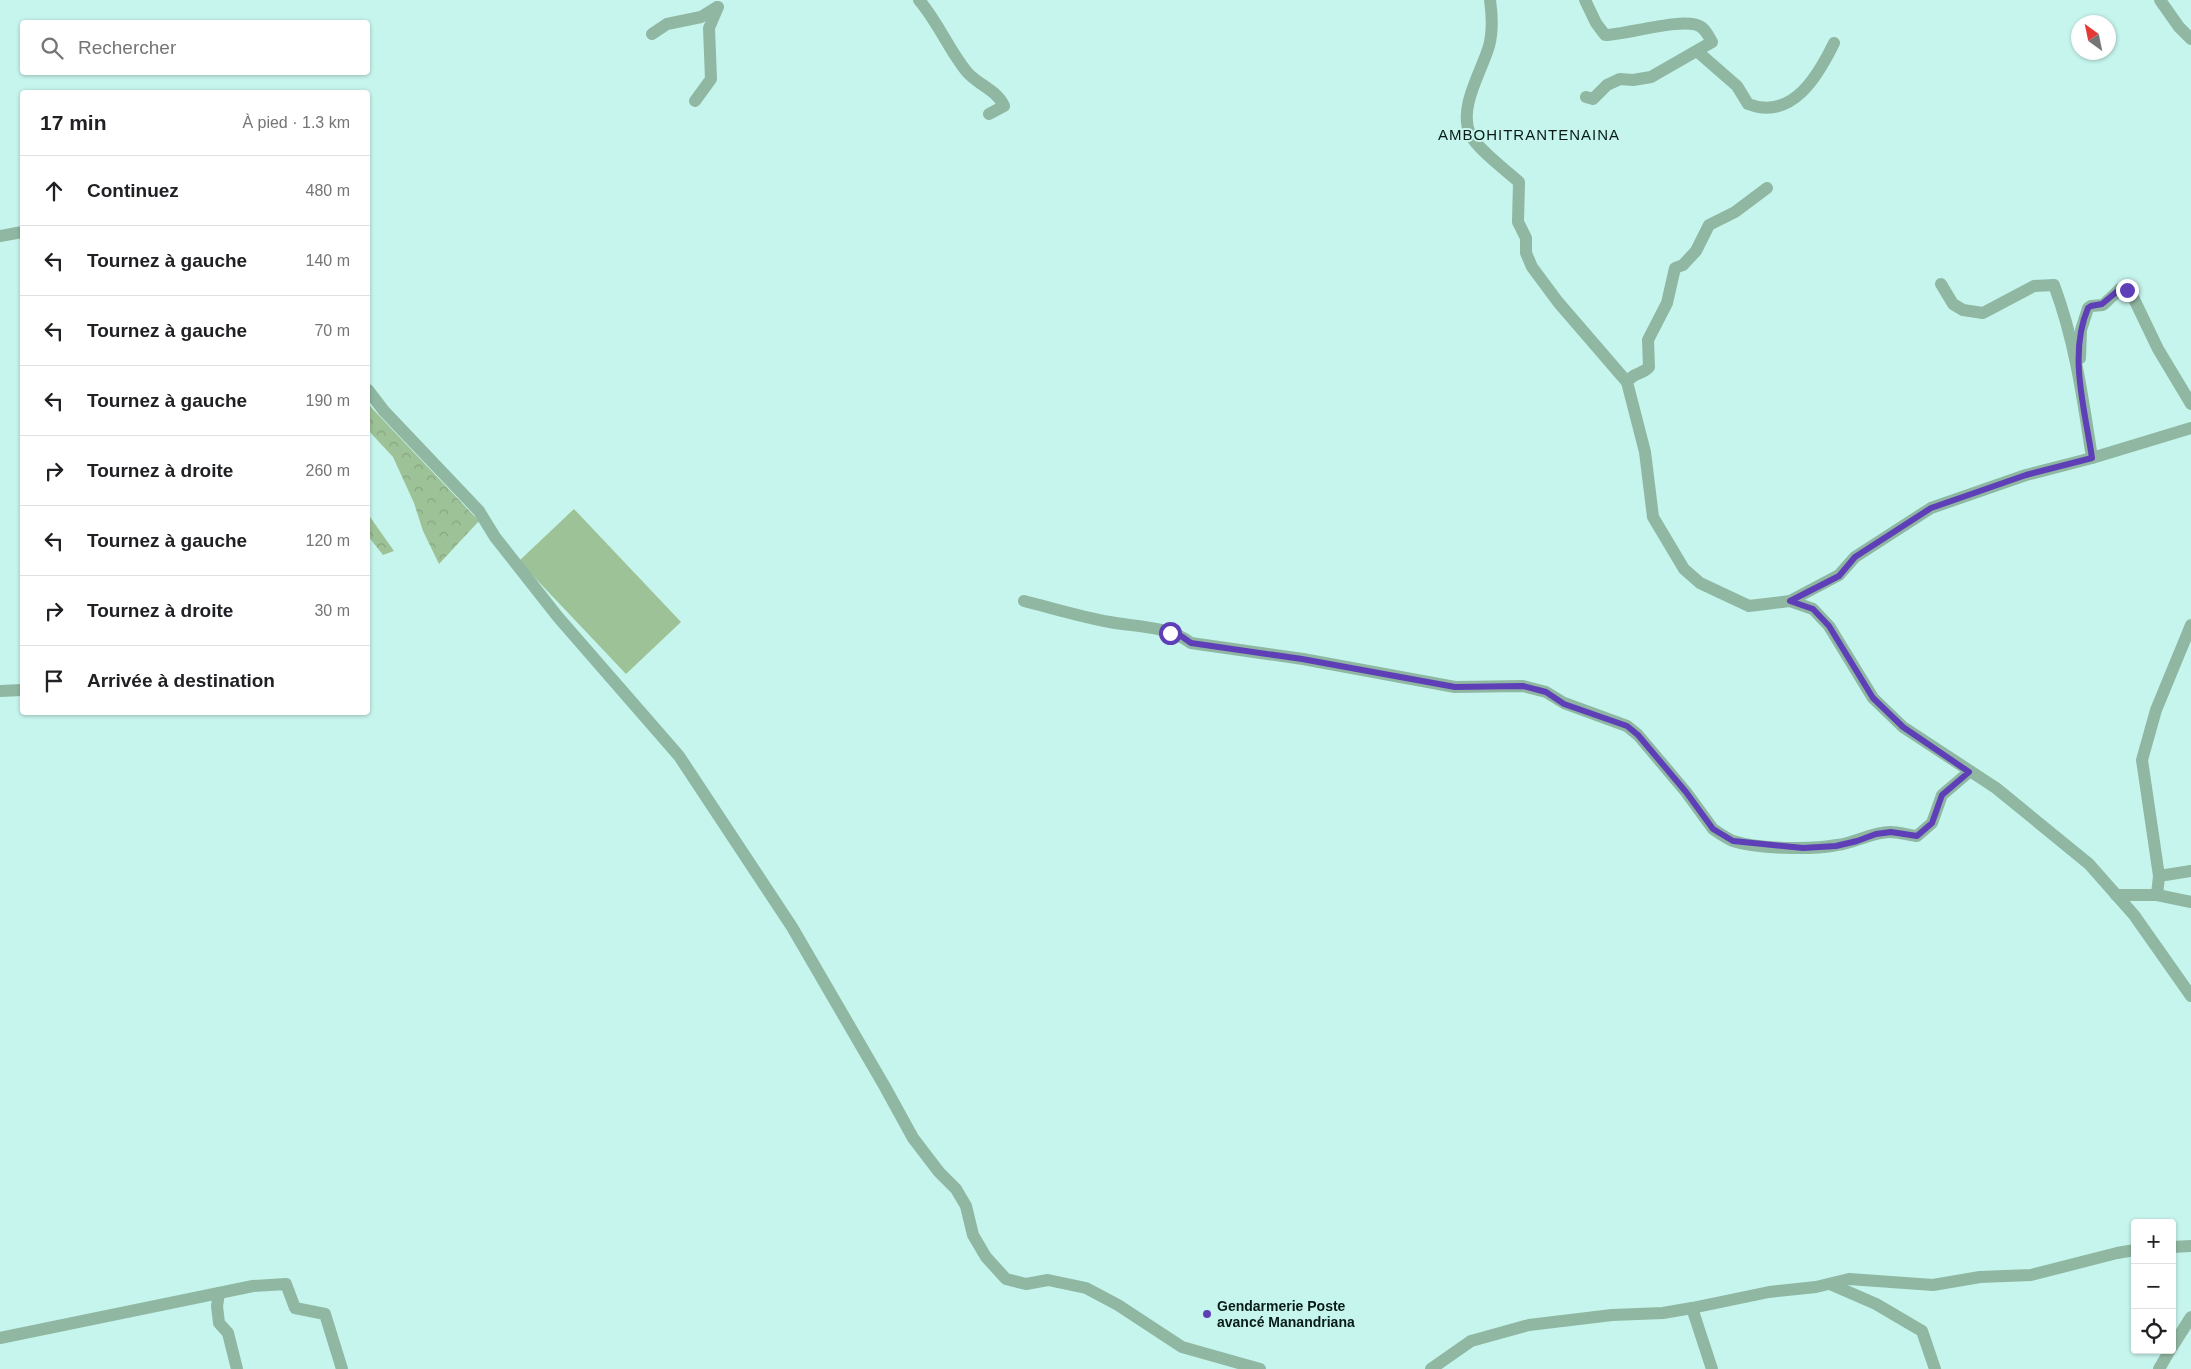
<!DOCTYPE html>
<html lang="fr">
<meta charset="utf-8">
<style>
body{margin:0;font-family:Arial,sans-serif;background:#f6f6f6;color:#202124}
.controls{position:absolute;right:15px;bottom:15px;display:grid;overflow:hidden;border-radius:5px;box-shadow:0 1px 4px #0004}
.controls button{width:45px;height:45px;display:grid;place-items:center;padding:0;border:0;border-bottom:1px solid #e0e0e0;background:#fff;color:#202124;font:25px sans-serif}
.compass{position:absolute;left:2071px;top:15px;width:45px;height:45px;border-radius:50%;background:#fff;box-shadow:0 1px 4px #0004;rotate:327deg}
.stop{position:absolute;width:15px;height:15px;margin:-11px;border:4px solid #5e3fb7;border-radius:50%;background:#fff}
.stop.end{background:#5e3fb7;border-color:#fff;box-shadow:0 1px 5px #0008}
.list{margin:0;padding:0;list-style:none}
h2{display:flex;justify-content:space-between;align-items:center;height:65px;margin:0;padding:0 20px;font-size:21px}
h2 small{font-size:16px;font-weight:400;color:#757577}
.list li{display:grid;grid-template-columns:32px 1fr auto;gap:15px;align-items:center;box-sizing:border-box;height:70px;padding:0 20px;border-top:1px solid #e0e0e0}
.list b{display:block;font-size:19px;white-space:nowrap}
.list em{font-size:16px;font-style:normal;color:#757577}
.icon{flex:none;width:28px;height:28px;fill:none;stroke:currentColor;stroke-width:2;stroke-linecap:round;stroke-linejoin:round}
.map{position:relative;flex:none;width:2191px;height:1369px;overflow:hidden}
.search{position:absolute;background:#fff;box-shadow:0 1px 4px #0004;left:20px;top:20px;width:350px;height:55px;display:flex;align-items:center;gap:12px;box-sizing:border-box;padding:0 18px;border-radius:5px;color:#757577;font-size:19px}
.panel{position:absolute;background:#fff;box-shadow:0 1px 4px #0004;left:20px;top:90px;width:350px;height:625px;border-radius:5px}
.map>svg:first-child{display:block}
</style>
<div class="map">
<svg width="2191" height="1369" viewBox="0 0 2191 1369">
<defs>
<pattern id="forest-crowns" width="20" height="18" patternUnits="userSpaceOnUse" patternTransform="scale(1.25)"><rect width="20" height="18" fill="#9ec297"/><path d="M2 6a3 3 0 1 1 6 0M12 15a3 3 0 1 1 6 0" fill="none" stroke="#87a681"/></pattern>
</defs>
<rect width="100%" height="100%" fill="#c6f5ed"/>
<path fill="#9ec297" d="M574,509L681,622L626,674L519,561Z"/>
<g fill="url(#forest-crowns)">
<path d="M368,404L479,521L439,564L423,531L414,503L393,457L368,430Z"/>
<path d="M368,514L394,551L383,555L368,536Z"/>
</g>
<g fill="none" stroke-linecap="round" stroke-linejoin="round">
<g stroke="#8fb7a2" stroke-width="12">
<path d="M919,0C938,22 949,50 967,72C978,85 997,90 1004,106L989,114"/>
<path d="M1490,0C1492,14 1493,31 1489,46C1482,71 1458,107 1470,134C1477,149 1507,171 1519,182L1518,222L1526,238V253L1532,267L1558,302L1627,382L1645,452L1653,517L1684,569L1700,583L1749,606L1790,601L1813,609L1829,626L1873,698L1903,727L1996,788L2089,864L2134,915L2191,996"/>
<path d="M1585,0L1596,23L1605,35C1626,35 1685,16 1701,27C1706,30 1709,37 1712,42L1651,77L1633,80L1620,79L1607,85L1593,99L1586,97"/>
<path d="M2160,0L2179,27L2191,39"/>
<path d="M652,34L667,24L701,17L717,7"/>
<path d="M1698,52L1737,86L1748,104C1792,121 1818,76 1834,43"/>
<path d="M695,101L711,79L709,28L718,7"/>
<path d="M0,236L22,232"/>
<path d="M1941,284L1953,304L1963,310L1983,313L2034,286L2054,285C2075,341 2083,399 2092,458"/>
<path d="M2080,358L2081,330L2088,308L2091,306L2103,305L2120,289L2123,288L2134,299L2158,349L2191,404"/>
<path d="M1627,382C1634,372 1642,375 1649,367L1648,340L1667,303L1675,268L1683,265L1696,251L1709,225L1735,212L1767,188"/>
<path d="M368,390L384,411L479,511L495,537L558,617L679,756L792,927L885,1087L913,1138L939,1172L956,1189L966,1206L973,1235L986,1257L1006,1279L1026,1284L1048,1280L1086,1288L1118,1305L1182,1347L1260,1369"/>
<path d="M1024,601C1052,608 1081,617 1110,622C1136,627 1169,626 1191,643L1303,659L1455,687L1523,686L1546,692L1564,703L1627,726L1638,735L1686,792L1713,829C1719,833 1726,838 1733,841C1758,849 1811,850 1837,845C1855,843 1872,832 1890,832C1899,832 1908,835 1917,836L1932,823L1942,795L1969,772"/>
<path d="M1790,601L1839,575L1855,557L1931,508L2026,475L2092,458L2191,428"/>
<path d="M0,691L22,690"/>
<path d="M2159,876L2191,871"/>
<path d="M2116,895H2157L2159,876L2142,760L2156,710L2191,625"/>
<path d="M2157,895L2191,902"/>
<path d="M2172,1247L2191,1246"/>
<path d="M1830,1284L1876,1304L1922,1331L1935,1369"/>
<path d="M219,1293L217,1306L219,1323L228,1333L237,1369"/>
<path d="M1692,1308L1769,1292L1816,1287L1849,1279L1933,1285L1980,1277L2031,1275L2117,1253L2135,1250"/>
<path d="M0,1338L253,1286L286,1284L295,1308L325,1314L342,1369"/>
<path d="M2172,1347L2191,1317"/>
<path d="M1431,1369L1471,1341L1529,1325L1612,1315L1663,1313L1692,1308L1712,1369"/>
<path d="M2159,1369L2170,1350"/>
</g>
</g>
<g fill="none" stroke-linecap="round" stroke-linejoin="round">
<path stroke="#5e3fb7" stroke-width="6" d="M1170,633L1181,636L1191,643L1302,659L1455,687L1523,686L1546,692L1564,704L1627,726L1638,735L1686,792L1713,829L1733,841L1803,848L1836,846L1857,841L1876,834L1891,832L1917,836L1932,823L1942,795L1969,772L1903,727L1873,698L1829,626L1813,609L1790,601L1839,576L1855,557L1931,508L2026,475L2092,458C2085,409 2068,355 2088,308L2091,306L2102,304L2120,289L2127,290"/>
</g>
<circle fill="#5e3fb7" stroke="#c6f5ed" stroke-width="2" cx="1207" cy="1314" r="5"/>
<g text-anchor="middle" stroke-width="4" stroke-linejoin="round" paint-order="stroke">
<g font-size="14" font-weight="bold" fill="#091b18" stroke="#c6f5ed" text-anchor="start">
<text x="1217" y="1311">Gendarmerie Poste<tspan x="1217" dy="16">avancé Manandriana</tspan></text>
</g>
<g font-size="15" letter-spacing="1" fill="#091b18" stroke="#c6f5ed">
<text x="1529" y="140">AMBOHITRANTENAINA</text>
</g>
</g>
</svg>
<div class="controls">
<button>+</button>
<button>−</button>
<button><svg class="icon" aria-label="locate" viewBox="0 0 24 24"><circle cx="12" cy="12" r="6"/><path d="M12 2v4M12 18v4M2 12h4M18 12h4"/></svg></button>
</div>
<svg class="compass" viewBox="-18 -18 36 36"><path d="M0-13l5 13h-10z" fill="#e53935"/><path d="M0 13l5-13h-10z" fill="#757577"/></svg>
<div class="stop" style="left:1170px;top:633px"></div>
<div class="stop end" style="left:2127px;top:290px"></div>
<div class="search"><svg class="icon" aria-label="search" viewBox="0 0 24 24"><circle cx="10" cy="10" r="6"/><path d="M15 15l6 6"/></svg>Rechercher</div>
<section class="panel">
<h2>17 min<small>À pied · 1.3 km</small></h2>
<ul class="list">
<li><svg class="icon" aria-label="ahead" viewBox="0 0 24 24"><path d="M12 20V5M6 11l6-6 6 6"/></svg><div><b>Continuez</b></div><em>480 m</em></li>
<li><svg class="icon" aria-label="left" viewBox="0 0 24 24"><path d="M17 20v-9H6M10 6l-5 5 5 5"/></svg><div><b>Tournez à gauche</b></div><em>140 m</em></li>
<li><svg class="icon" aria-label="left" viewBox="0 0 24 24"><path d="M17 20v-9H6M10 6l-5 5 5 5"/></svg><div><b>Tournez à gauche</b></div><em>70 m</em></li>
<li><svg class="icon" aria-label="left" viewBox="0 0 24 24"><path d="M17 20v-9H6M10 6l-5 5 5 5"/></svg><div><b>Tournez à gauche</b></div><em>190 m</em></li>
<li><svg class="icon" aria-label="right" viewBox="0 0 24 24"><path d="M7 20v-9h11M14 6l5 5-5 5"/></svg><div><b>Tournez à droite</b></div><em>260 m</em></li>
<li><svg class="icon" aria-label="left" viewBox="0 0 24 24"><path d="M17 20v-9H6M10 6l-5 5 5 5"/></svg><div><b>Tournez à gauche</b></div><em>120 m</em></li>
<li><svg class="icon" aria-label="right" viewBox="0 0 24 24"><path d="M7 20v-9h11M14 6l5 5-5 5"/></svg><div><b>Tournez à droite</b></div><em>30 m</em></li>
<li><svg class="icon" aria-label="arrive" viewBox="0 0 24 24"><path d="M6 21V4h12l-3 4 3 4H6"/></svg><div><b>Arrivée à destination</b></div></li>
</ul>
</section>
</div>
